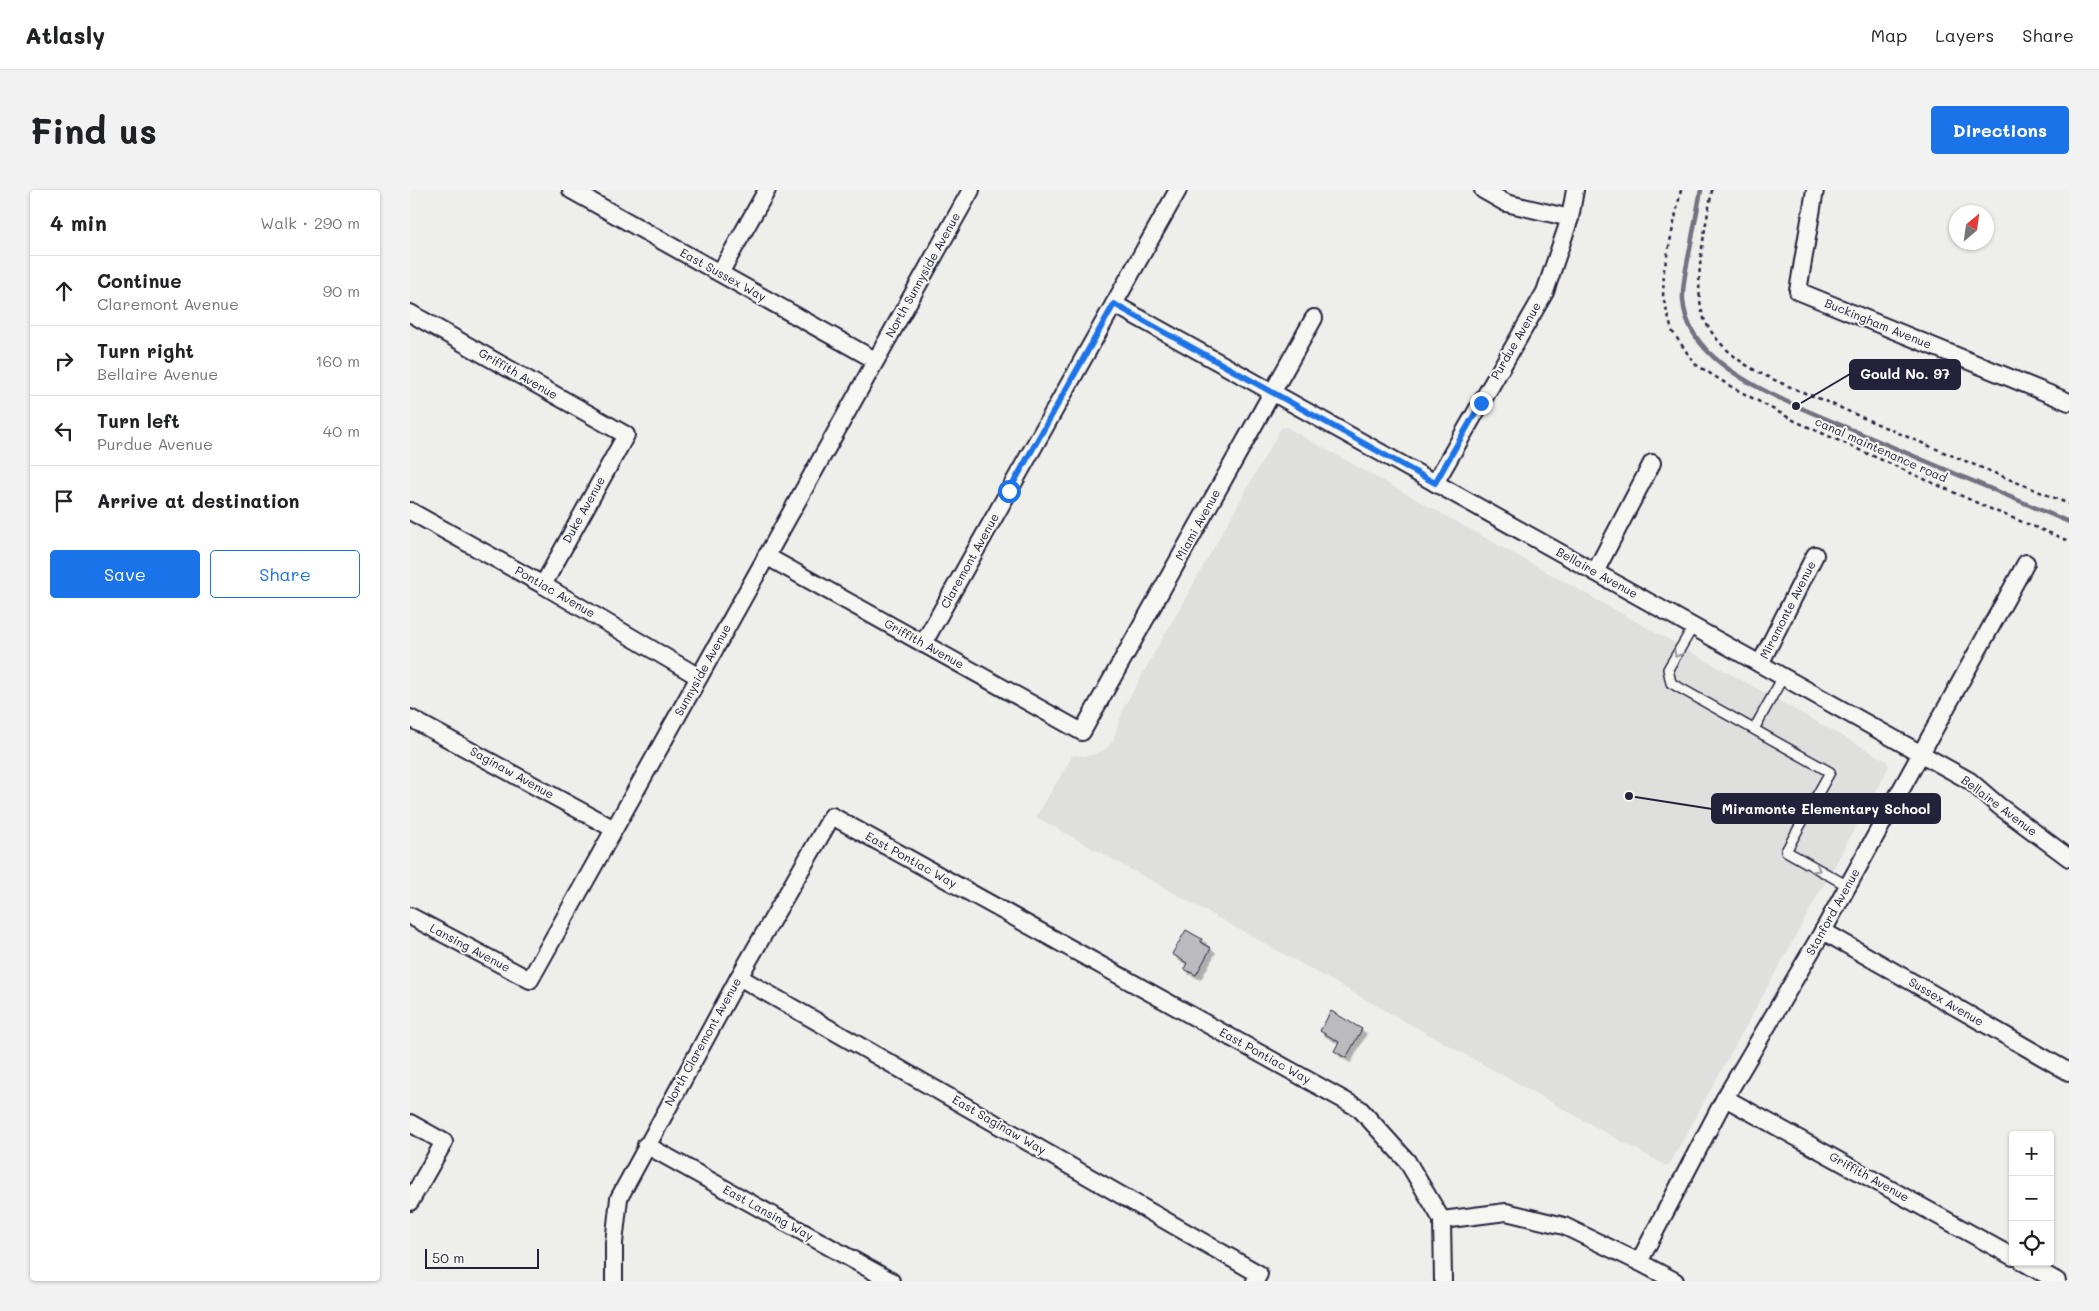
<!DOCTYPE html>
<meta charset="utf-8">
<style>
body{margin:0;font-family:Mali,sans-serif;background:#f2f2f2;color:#202124}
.controls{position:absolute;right:15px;bottom:15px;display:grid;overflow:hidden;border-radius:5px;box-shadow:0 1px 4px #0004}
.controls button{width:45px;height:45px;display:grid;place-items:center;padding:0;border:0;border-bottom:1px solid #e0e0e0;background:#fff;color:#202124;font:25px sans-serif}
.compass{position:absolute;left:1539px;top:15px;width:45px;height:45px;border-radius:50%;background:#fff;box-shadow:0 1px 4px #0004;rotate:29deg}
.scale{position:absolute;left:15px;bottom:12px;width:114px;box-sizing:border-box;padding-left:5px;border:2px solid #22223b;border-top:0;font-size:14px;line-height:18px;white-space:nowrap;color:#22223b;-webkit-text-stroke:4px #f6f6f2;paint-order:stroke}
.stop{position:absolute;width:15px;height:15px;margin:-11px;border:4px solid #1a73e8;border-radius:50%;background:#fff}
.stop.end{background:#1a73e8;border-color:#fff;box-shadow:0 1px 5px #0008}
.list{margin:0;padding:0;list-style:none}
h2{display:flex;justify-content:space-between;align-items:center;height:65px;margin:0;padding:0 20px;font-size:21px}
h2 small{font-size:16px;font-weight:400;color:#757577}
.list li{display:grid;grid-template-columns:32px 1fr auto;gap:15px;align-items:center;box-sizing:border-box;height:70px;padding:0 20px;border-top:1px solid #e0e0e0}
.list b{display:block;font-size:19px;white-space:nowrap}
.list p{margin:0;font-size:16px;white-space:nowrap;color:#757577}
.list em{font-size:16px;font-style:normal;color:#757577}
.actions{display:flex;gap:10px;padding:15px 20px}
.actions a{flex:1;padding:11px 0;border:1px solid #1a73e8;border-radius:5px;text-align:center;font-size:18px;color:#1a73e8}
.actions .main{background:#1a73e8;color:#fff}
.icon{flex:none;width:28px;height:28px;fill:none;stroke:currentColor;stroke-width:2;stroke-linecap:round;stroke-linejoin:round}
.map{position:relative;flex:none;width:1659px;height:1091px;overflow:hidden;border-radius:5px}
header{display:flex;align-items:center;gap:30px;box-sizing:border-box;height:70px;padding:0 25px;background:#fff;border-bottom:1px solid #e0e0e0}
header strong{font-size:24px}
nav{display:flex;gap:28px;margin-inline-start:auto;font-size:18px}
.intro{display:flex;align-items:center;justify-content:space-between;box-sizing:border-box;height:120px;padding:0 30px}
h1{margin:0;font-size:35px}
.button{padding:12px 22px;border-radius:5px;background:#1a73e8;color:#fff;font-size:18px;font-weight:700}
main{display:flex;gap:30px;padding:0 30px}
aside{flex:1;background:#fff;border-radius:5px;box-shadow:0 1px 4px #0004}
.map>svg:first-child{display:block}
</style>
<header>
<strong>Atlasly</strong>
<nav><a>Map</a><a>Layers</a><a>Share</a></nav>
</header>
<div class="intro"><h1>Find us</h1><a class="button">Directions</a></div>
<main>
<aside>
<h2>4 min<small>Walk · 290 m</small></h2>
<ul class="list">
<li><svg class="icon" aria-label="ahead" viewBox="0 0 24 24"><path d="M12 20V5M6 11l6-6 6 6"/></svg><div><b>Continue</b><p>Claremont Avenue</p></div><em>90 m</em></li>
<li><svg class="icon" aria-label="right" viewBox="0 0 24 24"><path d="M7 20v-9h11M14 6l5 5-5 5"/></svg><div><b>Turn right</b><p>Bellaire Avenue</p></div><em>160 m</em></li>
<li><svg class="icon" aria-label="left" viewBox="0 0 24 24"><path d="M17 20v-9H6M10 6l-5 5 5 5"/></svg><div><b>Turn left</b><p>Purdue Avenue</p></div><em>40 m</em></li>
<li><svg class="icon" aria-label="arrive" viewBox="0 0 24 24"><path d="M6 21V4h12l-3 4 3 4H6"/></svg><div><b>Arrive at destination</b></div></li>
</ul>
<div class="actions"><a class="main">Save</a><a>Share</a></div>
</aside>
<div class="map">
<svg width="1659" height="1091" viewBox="0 0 1659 1091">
<defs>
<filter id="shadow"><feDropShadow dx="4.5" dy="4.5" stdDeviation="0" flood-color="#0004"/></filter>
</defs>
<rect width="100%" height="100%" fill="#eeeeeb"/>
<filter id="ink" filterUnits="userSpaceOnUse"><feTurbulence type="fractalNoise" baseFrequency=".02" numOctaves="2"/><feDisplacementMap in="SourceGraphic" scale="10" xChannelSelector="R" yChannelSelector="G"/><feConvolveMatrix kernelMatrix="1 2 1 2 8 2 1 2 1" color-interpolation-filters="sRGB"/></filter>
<g filter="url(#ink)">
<path fill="#dfdfde" d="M876,237L1477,571L1479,577L1258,977L626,627L663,565L675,566L686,564L696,559L703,551L713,519L871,238Z"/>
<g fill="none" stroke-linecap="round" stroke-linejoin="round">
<path stroke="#727281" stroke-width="4.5" d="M1291,0C1287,21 1283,43 1279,64C1276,79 1272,95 1273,110C1277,166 1342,195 1386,216L1659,332"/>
</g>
<g fill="#bbbbbf" stroke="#22223b" filter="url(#shadow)">
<path d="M776,740L792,749L790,752L801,758L786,785L774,779L777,773L762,764Z"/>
<path d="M921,821L952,839L936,868L924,861L929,852L910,841Z"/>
</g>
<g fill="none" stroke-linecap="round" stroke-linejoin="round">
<defs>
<g id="service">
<path d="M1283,437L1258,479L1261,493L1420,582L1376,661L1438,696"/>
<path d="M1344,539L1373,487"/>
</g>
<g id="minor">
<path d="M161,0L465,170"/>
<path d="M1073,0L1096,13L1160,28"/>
<path d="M1405,0L1388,101L1659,212"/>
<path d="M310,83L357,0"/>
<path d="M704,114L1560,591L1589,616L1659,668"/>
<path d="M0,123L216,245L133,395"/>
<path d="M1025,293L1135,102L1160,28L1165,0"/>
<path d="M0,321L133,395L289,487"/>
<path d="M356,366L672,542L904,128"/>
<path d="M1185,382L1242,273"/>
<path d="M513,454L768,0"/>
<path d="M1350,474L1405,365"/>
<path d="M0,528L204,639"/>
<path d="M0,726L120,790L561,0"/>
<path d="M1413,741L1659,882"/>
<path d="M329,787L849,1084L845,1091"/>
<path d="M1315,908L1603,1067"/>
<path d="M0,933L34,952L0,1012"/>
<path d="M236,955L481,1091"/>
<path d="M1032,1030L1096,1022L1154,1036L1229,1072L1265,1091"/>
<path d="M1229,1072L1315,908L1413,741L1616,373"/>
<path d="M1613,1072L1647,1091"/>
<path d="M204,1091V1053L209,1008L329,787L422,626L950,919L997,971L1032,1030L1033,1091"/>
</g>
</defs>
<use href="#service" stroke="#22223b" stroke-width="12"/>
<use href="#minor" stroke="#22223b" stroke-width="20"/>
<g stroke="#22223b" stroke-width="2.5" stroke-dasharray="4 4" stroke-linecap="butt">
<path d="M1271,0L1254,80L1253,107L1262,141L1285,174L1320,196L1385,231L1583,320L1659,351"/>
<path d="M1302,0C1296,36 1281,97 1295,131C1303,147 1316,160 1329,170C1353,188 1394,202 1422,214C1500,249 1580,281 1659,314"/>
</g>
<use href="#service" stroke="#f6f6f2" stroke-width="9"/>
<use href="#minor" stroke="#f6f6f2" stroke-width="16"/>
</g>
<defs><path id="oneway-chevron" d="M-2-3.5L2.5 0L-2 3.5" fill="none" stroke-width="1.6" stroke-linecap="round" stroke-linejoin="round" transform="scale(1.25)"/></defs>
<g stroke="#9797a0">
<use href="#oneway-chevron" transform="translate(1267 464) rotate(120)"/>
<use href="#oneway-chevron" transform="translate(1407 679) rotate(30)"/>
</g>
</g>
<g fill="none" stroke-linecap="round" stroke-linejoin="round" filter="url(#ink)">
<path stroke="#1a73e8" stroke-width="6" d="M599,301L704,114L1025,293L1071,213"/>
</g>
<g text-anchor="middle" stroke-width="4" stroke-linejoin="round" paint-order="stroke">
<g font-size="12" fill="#22223b" stroke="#f6f6f2">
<text transform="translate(313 85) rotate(29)" y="4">East Sussex Way</text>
<text transform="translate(513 85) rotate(-61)" y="4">North Sunnyside Avenue</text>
<text transform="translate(1468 134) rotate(22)" y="4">Buckingham Avenue</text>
<text transform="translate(1106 151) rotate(-60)" y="4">Purdue Avenue</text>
<text transform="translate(108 184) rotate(30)" y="4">Griffith Avenue</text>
<text transform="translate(1471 260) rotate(24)" y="4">canal maintenance road</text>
<text transform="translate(174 320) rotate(-61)" y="4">Duke Avenue</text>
<text transform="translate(788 335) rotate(-61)" y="4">Miami Avenue</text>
<text transform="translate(560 371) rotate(-61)" y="4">Claremont Avenue</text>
<text transform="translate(1187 383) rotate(29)" y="4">Bellaire Avenue</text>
<text transform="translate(145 402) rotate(30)" y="4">Pontiac Avenue</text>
<text transform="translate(1378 420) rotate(-63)" y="4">Miramonte Avenue</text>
<text transform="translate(514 454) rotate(29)" y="4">Griffith Avenue</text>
<text transform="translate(293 480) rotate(-61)" y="4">Sunnyside Avenue</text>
<text transform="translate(102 583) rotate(29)" y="4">Saginaw Avenue</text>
<text transform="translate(1589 616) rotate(37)" y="4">Bellaire Avenue</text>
<text transform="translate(501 670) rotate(29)" y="4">East Pontiac Way</text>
<text transform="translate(1423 722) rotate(-61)" y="4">Stanford Avenue</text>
<text transform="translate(60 758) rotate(28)" y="4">Lansing Avenue</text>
<text transform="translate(1536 812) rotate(30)" y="4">Sussex Avenue</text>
<text transform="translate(293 852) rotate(-61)" y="4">North Claremont Avenue</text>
<text transform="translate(855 866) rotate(29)" y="4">East Pontiac Way</text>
<text transform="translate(589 935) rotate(30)" y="4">East Saginaw Way</text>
<text transform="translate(1459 987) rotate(29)" y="4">Griffith Avenue</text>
<text transform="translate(358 1023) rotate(29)" y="4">East Lansing Way</text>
</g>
</g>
<path fill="none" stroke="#22223b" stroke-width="2" d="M1386 216L1440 184M1219 606L1302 619"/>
<g fill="#22223b" stroke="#f6f6f2" stroke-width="2">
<circle cx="1386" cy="216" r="5"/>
<circle cx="1219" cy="606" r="5"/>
</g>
<g fill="#22223b" stroke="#22223b" stroke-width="2">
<rect x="1440" y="170" width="110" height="29" rx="5"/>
<rect x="1302" y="604" width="228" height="29" rx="5"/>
</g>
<g font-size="14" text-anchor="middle" font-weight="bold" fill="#fff">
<text x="1495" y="189">Gould No. 97</text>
<text x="1416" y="624">Miramonte Elementary School</text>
</g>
</svg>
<div class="controls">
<button>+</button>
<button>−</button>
<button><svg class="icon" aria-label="locate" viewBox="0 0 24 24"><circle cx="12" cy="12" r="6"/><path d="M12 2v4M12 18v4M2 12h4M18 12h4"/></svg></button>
</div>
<svg class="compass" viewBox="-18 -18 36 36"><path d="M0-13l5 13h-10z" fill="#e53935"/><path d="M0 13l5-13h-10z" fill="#757577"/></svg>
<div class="scale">50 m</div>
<div class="stop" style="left:599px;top:301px"></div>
<div class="stop end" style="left:1071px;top:213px"></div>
</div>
</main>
